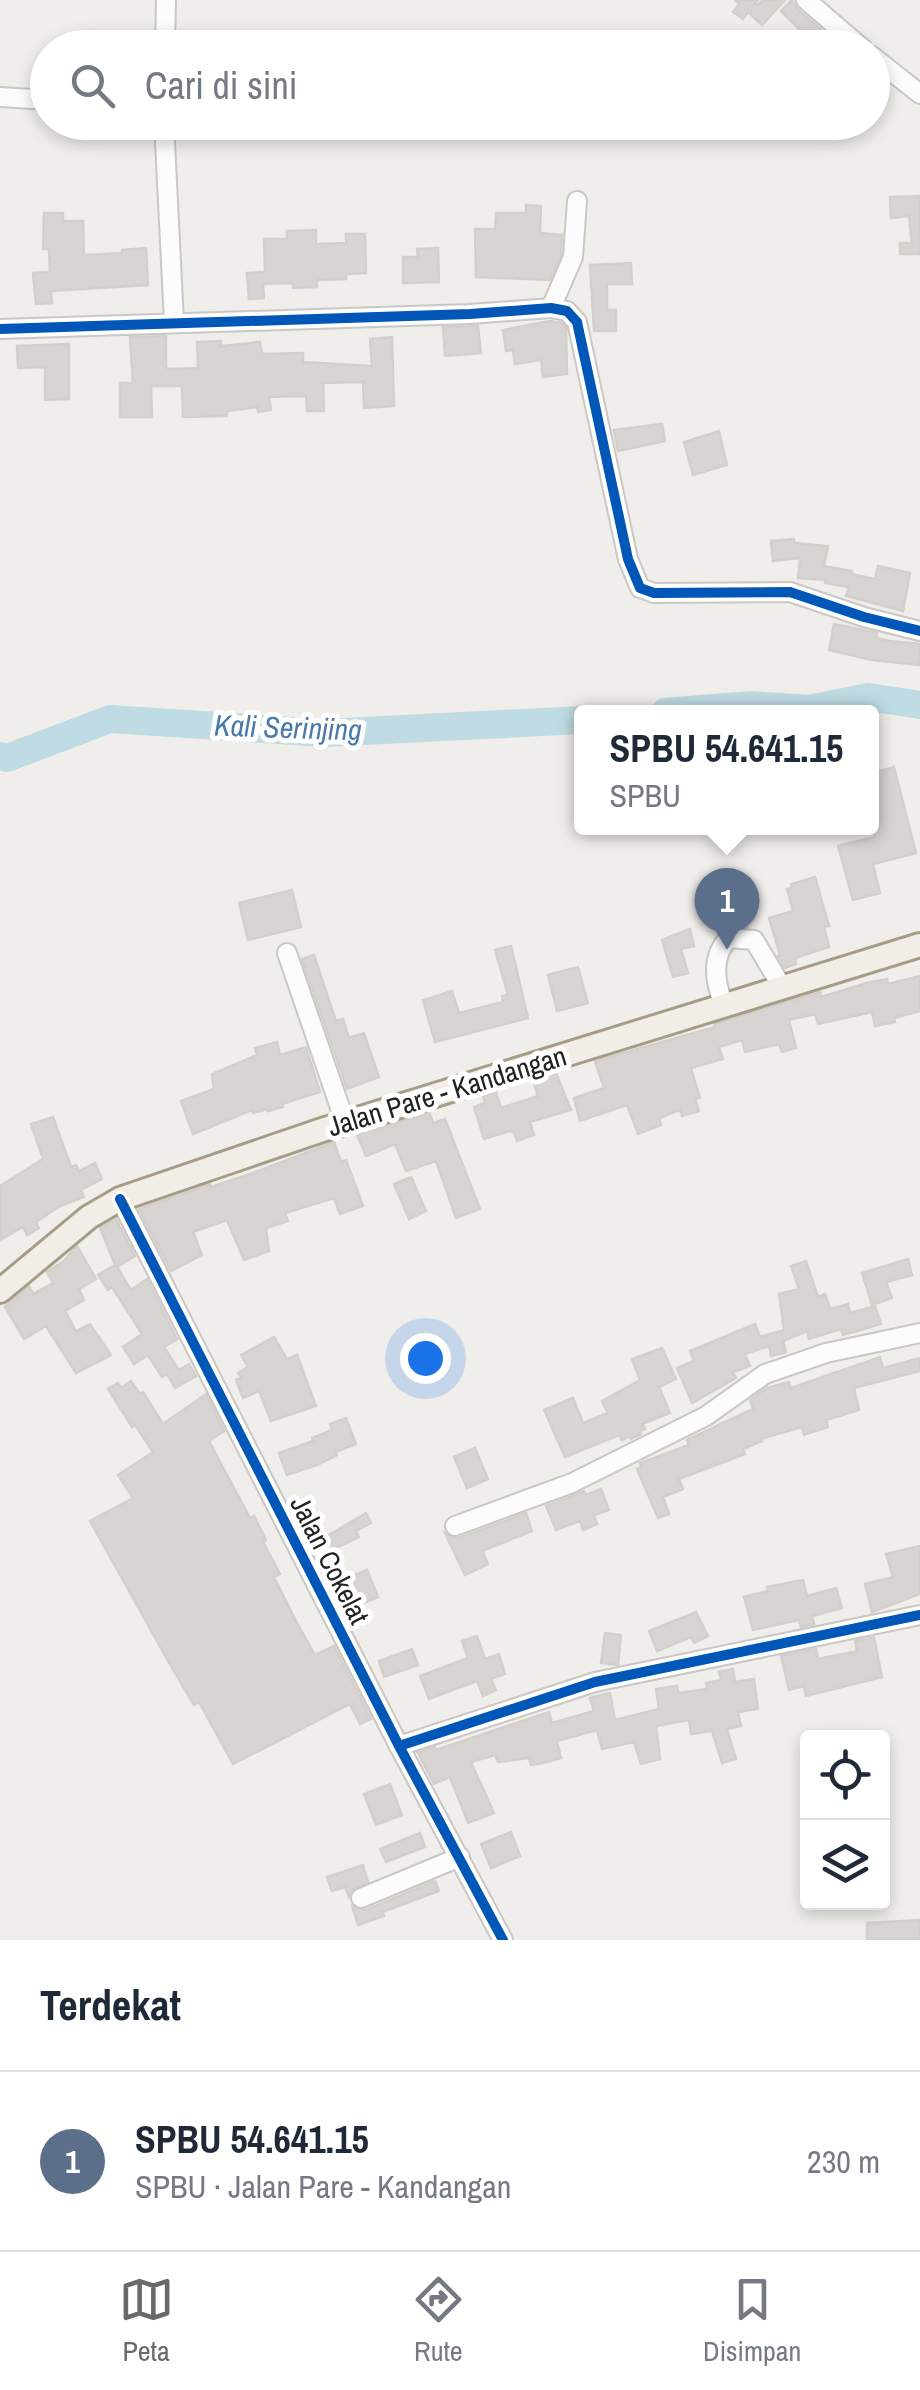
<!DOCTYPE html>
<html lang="id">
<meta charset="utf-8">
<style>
body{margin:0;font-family:"Archivo Narrow",sans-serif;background:#f6f6f7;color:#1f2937}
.controls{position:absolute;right:30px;bottom:30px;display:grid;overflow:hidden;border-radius:10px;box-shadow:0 5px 15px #0003}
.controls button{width:90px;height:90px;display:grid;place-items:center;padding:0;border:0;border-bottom:2px solid #e0e1e3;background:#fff;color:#1f2937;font:50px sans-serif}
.you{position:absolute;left:425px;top:1358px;width:35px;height:35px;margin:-25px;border:8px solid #fff;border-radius:50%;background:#1a73e8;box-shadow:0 0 0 15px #1a73e833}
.badge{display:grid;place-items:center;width:65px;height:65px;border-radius:50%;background:#6a6968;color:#fff;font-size:32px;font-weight:700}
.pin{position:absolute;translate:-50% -82px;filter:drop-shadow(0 2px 5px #0008)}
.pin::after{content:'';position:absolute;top:52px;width:35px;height:30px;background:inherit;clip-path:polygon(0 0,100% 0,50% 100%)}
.popup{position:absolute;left:574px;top:705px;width:305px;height:130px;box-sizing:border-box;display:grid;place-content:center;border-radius:10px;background:#fff;filter:drop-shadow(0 2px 8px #0005);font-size:32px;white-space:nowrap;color:#747a83}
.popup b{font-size:38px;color:#1f2937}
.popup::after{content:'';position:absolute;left:50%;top:100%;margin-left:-20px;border:20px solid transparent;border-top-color:#fff}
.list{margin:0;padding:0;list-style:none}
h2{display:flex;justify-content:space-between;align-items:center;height:130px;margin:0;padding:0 40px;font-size:42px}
h2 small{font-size:32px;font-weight:400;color:#747a83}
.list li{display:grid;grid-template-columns:65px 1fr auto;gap:30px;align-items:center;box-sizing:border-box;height:180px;padding:0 40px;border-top:2px solid #e0e1e3}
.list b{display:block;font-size:38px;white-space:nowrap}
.list p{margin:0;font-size:32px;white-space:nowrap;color:#747a83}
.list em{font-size:32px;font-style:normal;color:#747a83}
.icon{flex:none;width:55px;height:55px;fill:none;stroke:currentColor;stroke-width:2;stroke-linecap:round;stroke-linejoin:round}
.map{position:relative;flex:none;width:920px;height:1940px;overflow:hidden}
.search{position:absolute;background:#fff;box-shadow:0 5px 15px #0003;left:30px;right:30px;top:30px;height:110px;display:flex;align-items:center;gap:25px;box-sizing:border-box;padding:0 35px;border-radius:55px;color:#747a83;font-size:38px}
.sheet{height:310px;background:#fff}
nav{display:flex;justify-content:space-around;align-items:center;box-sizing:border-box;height:140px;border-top:2px solid #e0e1e3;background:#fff;font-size:28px;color:#747a83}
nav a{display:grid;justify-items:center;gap:5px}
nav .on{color:#6a6968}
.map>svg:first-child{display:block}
</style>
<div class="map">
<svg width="920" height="1940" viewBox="0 0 920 1940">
<rect width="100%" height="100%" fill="#f0eeeb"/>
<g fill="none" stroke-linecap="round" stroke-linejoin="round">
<g stroke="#bfdbe3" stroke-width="28">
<path d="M665,712L751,705L810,709L868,697L920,705"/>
<path d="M0,756L7,758L110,719L324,733L582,720"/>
</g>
</g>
<g fill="#d7d4d2" stroke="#d3d0cc" stroke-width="2.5">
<path d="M735,0H758L755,3L758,5L763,0H785L762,25L748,12L743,19L733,12L739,4Z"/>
<path d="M792,0L798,10L821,29L811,48H794L802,32L781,11Z"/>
<path d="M920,196V254H900V243H912L909,216L891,218L890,197Z"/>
<path d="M526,205L541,206L540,233L562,235L561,254L550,280L476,277L475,229H495L496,213H526Z"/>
<path d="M44,213H63V221H83L84,255L122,253V250L146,248L148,285L51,291L52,303L36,304L33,273L50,272L49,249H43Z"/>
<path d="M316,230V244L346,243V234H365L366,273L346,274V279L317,280V287L293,288V283L263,284L264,298L249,299L247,273L265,272L264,239H287V231Z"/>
<path d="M438,248L439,282L403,283V257H418L417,249Z"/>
<path d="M631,263L632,284H607V310H616V331H594L590,265Z"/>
<path d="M550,321L561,323L566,328L567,374L543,377L541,360L515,364L513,350L506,351L503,330Z"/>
<path d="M478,326L481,353L445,356L443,327Z"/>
<path d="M166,336V368L170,369L198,368L197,342L221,341V346L260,342L262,354L303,353V362L372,366L370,339L392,337L394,406L364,408L363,382L323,383L324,411H307L306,396L269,397L271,410L258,412L257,407L227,411V416L183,417L182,386H151L152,417H120V383H133L130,337Z"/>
<path d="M69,344V399L45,400V367L18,368L17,346Z"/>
<path d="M662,424L665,441L618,451L614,430Z"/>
<path d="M719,431L727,465L693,475L684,442Z"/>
<path d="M794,539L795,543L828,546L824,566L852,571L851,574L875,579L878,566L910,573L903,611L846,596L849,587L825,583L826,580L798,578L800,558L773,561L771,541Z"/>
<path d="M834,624L877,633L876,638L889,641L920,644V665L872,660L829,650Z"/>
<path d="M894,767L916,853L873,864L880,893L853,900L838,846L874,837L872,773Z"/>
<path d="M717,876H742L743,917H746L747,927L729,926L727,899H717Z"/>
<path d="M815,877L829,926L824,927L829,947L795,958L796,964L785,968L778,956L780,955L769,918L793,911L787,889L792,888L791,884Z"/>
<path d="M292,890L301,927L248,940L239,903Z"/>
<path d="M690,929L694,946L681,949L688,973L673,977L662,940Z"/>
<path d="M511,946L528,1018L435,1042L423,1000L452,991L459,1013L503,1002L502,996L508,995L495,950Z"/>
<path d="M314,955L336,1021L343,1019L349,1038L364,1033L379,1077L347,1089L302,959Z"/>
<path d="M578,967L588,1003L557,1011L548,975Z"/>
<path d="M920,976V1011L894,1018L895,1022L875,1026L872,1012L818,1024L815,1014L789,1020L796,1048L782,1052L779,1044L745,1052L742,1040L719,1047L723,1059L691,1068L700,1098L695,1099L699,1111L682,1116L680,1110L659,1118L661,1125L638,1134L627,1105L580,1121L574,1098L604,1088L595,1061L715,1027L714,1024L820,992L821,997L867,983L887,979L888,984Z"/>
<path d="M277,1042L280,1055L306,1047L320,1092L282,1104L283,1107L268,1111V1109L253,1113L252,1110L193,1134L181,1101L214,1089L212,1074L257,1055L255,1048Z"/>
<path d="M556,1073L571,1110L530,1122L534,1135L517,1141L514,1132L510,1131L484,1139L474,1107L485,1103L483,1096L496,1092L501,1108L538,1096L534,1084L542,1082L540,1078Z"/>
<path d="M429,1112L433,1123L445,1119L480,1209L456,1218L436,1161L406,1171L395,1144L366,1156L357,1135Z"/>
<path d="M53,1117L71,1167L76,1165L79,1171L95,1163L102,1179L81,1190L84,1197L60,1206L36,1222L39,1228L27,1235L23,1227L0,1240V1186L43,1159L31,1124Z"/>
<path d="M334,1142L341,1162L346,1160L363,1206L340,1214L334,1198L285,1213L288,1221L266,1228L269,1251L244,1260L227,1220L193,1232L202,1255L171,1271L139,1209L210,1184L211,1187L250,1174Z"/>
<path d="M411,1177L426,1211L409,1219L394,1184Z"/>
<path d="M116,1219L135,1256L117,1267L131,1290L147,1279L177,1339L164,1347L179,1370L189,1364L196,1376L175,1388L167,1374L162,1377L148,1355L134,1364L123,1347L142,1334L112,1287L108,1290L98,1275L115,1265L100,1228Z"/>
<path d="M77,1246L96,1279L79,1289L84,1300L65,1311L76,1331L90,1324L111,1355L76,1373L46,1326L24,1339L5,1307L29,1286L33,1294L53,1283L47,1272L64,1261Z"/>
<path d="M908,1259L912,1275L886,1282L892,1298L872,1305L862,1273Z"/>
<path d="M806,1261L818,1297L825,1294L830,1309L848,1304L850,1313L875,1306L881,1324L843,1335L841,1329L809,1339L807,1331L783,1341L786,1352L771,1356L769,1346L745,1354L750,1366L733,1372L736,1378L692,1403L677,1368L694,1361L690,1351L755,1324L760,1337L784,1330L779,1294L799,1289L791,1266Z"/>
<path d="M274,1337L287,1359L297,1355L316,1406L271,1421L259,1391L243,1398L236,1380L241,1378L238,1373L248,1367L241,1355Z"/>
<path d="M662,1348L676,1379L659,1387L670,1413L642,1424L645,1429L640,1431L641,1434L631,1439L630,1436L622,1440L619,1435L565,1457L544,1410L573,1398L583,1423L608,1413L602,1401L640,1380L632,1359Z"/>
<path d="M880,1357L883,1368L920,1358V1371L854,1388L859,1410L826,1420L828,1427L804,1435L802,1427L761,1439L762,1441L743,1449L745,1454L679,1479L683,1489L663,1497L669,1514L658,1518L637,1469L641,1467L640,1463L689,1445L687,1440L753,1409L750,1400L767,1388L789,1382L791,1388Z"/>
<path d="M131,1381L140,1394L143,1392L163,1424L206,1394L224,1431L209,1441L250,1518L254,1516L266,1540L263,1542L280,1574L274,1577L297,1623L315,1655L334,1646L371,1719L360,1724L350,1704L233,1764L199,1702L194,1705L172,1668L90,1521L133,1498L118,1475L153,1452L135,1425L132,1427L108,1389L118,1383L121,1388Z"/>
<path d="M346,1418L356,1444L336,1452L337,1455L317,1465L287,1475L279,1453L313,1441L312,1438L332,1430L330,1424Z"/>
<path d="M475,1448L488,1479L467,1488L454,1457Z"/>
<path d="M601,1489L609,1510L594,1515L597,1524L583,1530L580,1521L556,1530L546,1506L584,1491L586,1495Z"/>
<path d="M366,1513L371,1523L356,1531L359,1537L325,1553L319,1541Z"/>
<path d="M526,1513L532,1531L482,1551L488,1564L465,1575L445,1533L452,1538H459Z"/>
<path d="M920,1546V1594L872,1612L865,1584L893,1577L886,1554Z"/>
<path d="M367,1570L378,1597L361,1604L356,1592L341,1598L335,1583Z"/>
<path d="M803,1580L807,1596L836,1588L842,1608L812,1616L814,1624L801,1627L799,1620L753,1630L744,1597L768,1591L767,1587Z"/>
<path d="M696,1612L708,1636L694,1643L691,1637L657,1651L649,1631Z"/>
<path d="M605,1633L621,1635L618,1665L601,1663Z"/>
<path d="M477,1636L485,1659L499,1654L505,1674L491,1679L496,1690L483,1696L477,1681L429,1699L420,1676L468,1658L462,1641Z"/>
<path d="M874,1637L882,1677L806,1696L804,1686L789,1690L781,1656L816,1649L818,1659L857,1651L855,1641Z"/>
<path d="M412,1649L418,1665L384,1677L379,1661Z"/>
<path d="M733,1669L735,1682L754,1679L758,1709L738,1712L741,1726L727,1729L736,1759L722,1763L712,1731L691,1734L689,1720L656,1726L660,1759L641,1764L634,1742L602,1749L597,1730L557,1741L561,1758L543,1763L531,1765L529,1758L498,1762L495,1755L471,1762L494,1813L468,1823L450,1777L434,1784L418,1753L435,1747L436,1750L549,1712L552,1723L594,1711L590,1698L610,1693L615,1720L659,1709L656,1689L677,1686L678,1693L707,1689L706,1683L721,1680L719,1672Z"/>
<path d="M390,1784L402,1815L376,1825L364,1794Z"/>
<path d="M511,1832L520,1856L491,1868L481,1844Z"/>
<path d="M420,1833L425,1847L386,1862L380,1849Z"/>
<path d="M363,1865L368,1882L352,1890L349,1897L345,1887L332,1891L327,1877Z"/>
<path d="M435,1881L439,1891L382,1912L384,1916L358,1925L352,1906L366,1910Z"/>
<path d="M920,1920V1940H867V1923Z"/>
</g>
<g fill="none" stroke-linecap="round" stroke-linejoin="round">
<defs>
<g id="minor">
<path d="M806,0L862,48"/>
<path d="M165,48L166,0"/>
<path d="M872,56L920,94"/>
<path d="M0,97L48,100"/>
<path d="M164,122L174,322"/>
<path d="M551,308L573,257L577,201"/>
<path d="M0,329L470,314L551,308L567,311L577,322L628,559L640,588L654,593L790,592L864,617L920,631"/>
<path d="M287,953L345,1122"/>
<path d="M724,1005C715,983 710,957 729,938L754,940L782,987"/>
<path d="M120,1199L399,1746L503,1940"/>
<path d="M455,1526L572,1483L706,1416L765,1374L826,1353L920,1333"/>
<path d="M399,1746L595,1682L920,1615"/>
<path d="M361,1898L460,1857"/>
</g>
<path id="major" d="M0,1291L89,1217L120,1199L325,1129L920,945"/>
</defs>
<use href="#minor" stroke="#c9c8c7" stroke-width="22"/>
<use href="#major" stroke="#a79c86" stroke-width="28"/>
<use href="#minor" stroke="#fdfcfc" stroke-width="18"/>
<use href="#major" stroke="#f3ede7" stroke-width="22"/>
<defs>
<g id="cycleway">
<path d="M0,329L470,314L551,308L567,311L577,322L628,559L640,588L654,593L790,592L864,617L920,631"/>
<path d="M120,1199L399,1746L503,1940"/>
<path d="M399,1746L595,1682L920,1615"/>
</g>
</defs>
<use href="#cycleway" stroke="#fff" stroke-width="16"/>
<use href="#cycleway" stroke="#0057b8" stroke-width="10"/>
</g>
<g text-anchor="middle" stroke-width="10" stroke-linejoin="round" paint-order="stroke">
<g font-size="28" fill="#222" stroke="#fff">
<text transform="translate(447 1091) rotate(-17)" y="10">Jalan Pare - Kandangan</text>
<text transform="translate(330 1560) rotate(63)" y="10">Jalan Cokelat</text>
</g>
<g font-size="30" font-style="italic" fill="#4a7aab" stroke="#fff">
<text transform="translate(288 728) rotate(2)" y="10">Kali Serinjing</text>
</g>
</g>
</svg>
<div class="controls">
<button><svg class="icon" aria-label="locate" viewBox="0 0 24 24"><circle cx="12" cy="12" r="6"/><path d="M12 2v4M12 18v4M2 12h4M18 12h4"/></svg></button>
<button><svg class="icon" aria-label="layers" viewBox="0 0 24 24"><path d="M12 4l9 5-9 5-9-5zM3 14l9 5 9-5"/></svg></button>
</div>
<div class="you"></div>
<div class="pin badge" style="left:727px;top:950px;background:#5c6f8a">1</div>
<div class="popup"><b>SPBU 54.641.15</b>SPBU</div>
<div class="search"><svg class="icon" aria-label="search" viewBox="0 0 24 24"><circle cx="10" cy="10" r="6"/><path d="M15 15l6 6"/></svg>Cari di sini</div>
</div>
<section class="sheet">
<h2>Terdekat<small></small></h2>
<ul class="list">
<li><span class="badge" style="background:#5c6f8a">1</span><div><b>SPBU 54.641.15</b><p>SPBU · Jalan Pare - Kandangan</p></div><em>230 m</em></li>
</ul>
</section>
<nav>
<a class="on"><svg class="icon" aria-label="map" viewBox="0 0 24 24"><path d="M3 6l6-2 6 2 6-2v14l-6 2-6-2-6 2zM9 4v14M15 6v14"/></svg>Peta</a>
<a><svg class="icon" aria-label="directions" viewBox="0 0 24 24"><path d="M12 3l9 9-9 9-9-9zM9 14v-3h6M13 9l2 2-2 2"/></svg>Rute</a>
<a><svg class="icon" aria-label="saved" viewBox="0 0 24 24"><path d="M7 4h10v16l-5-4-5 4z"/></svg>Disimpan</a>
</nav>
